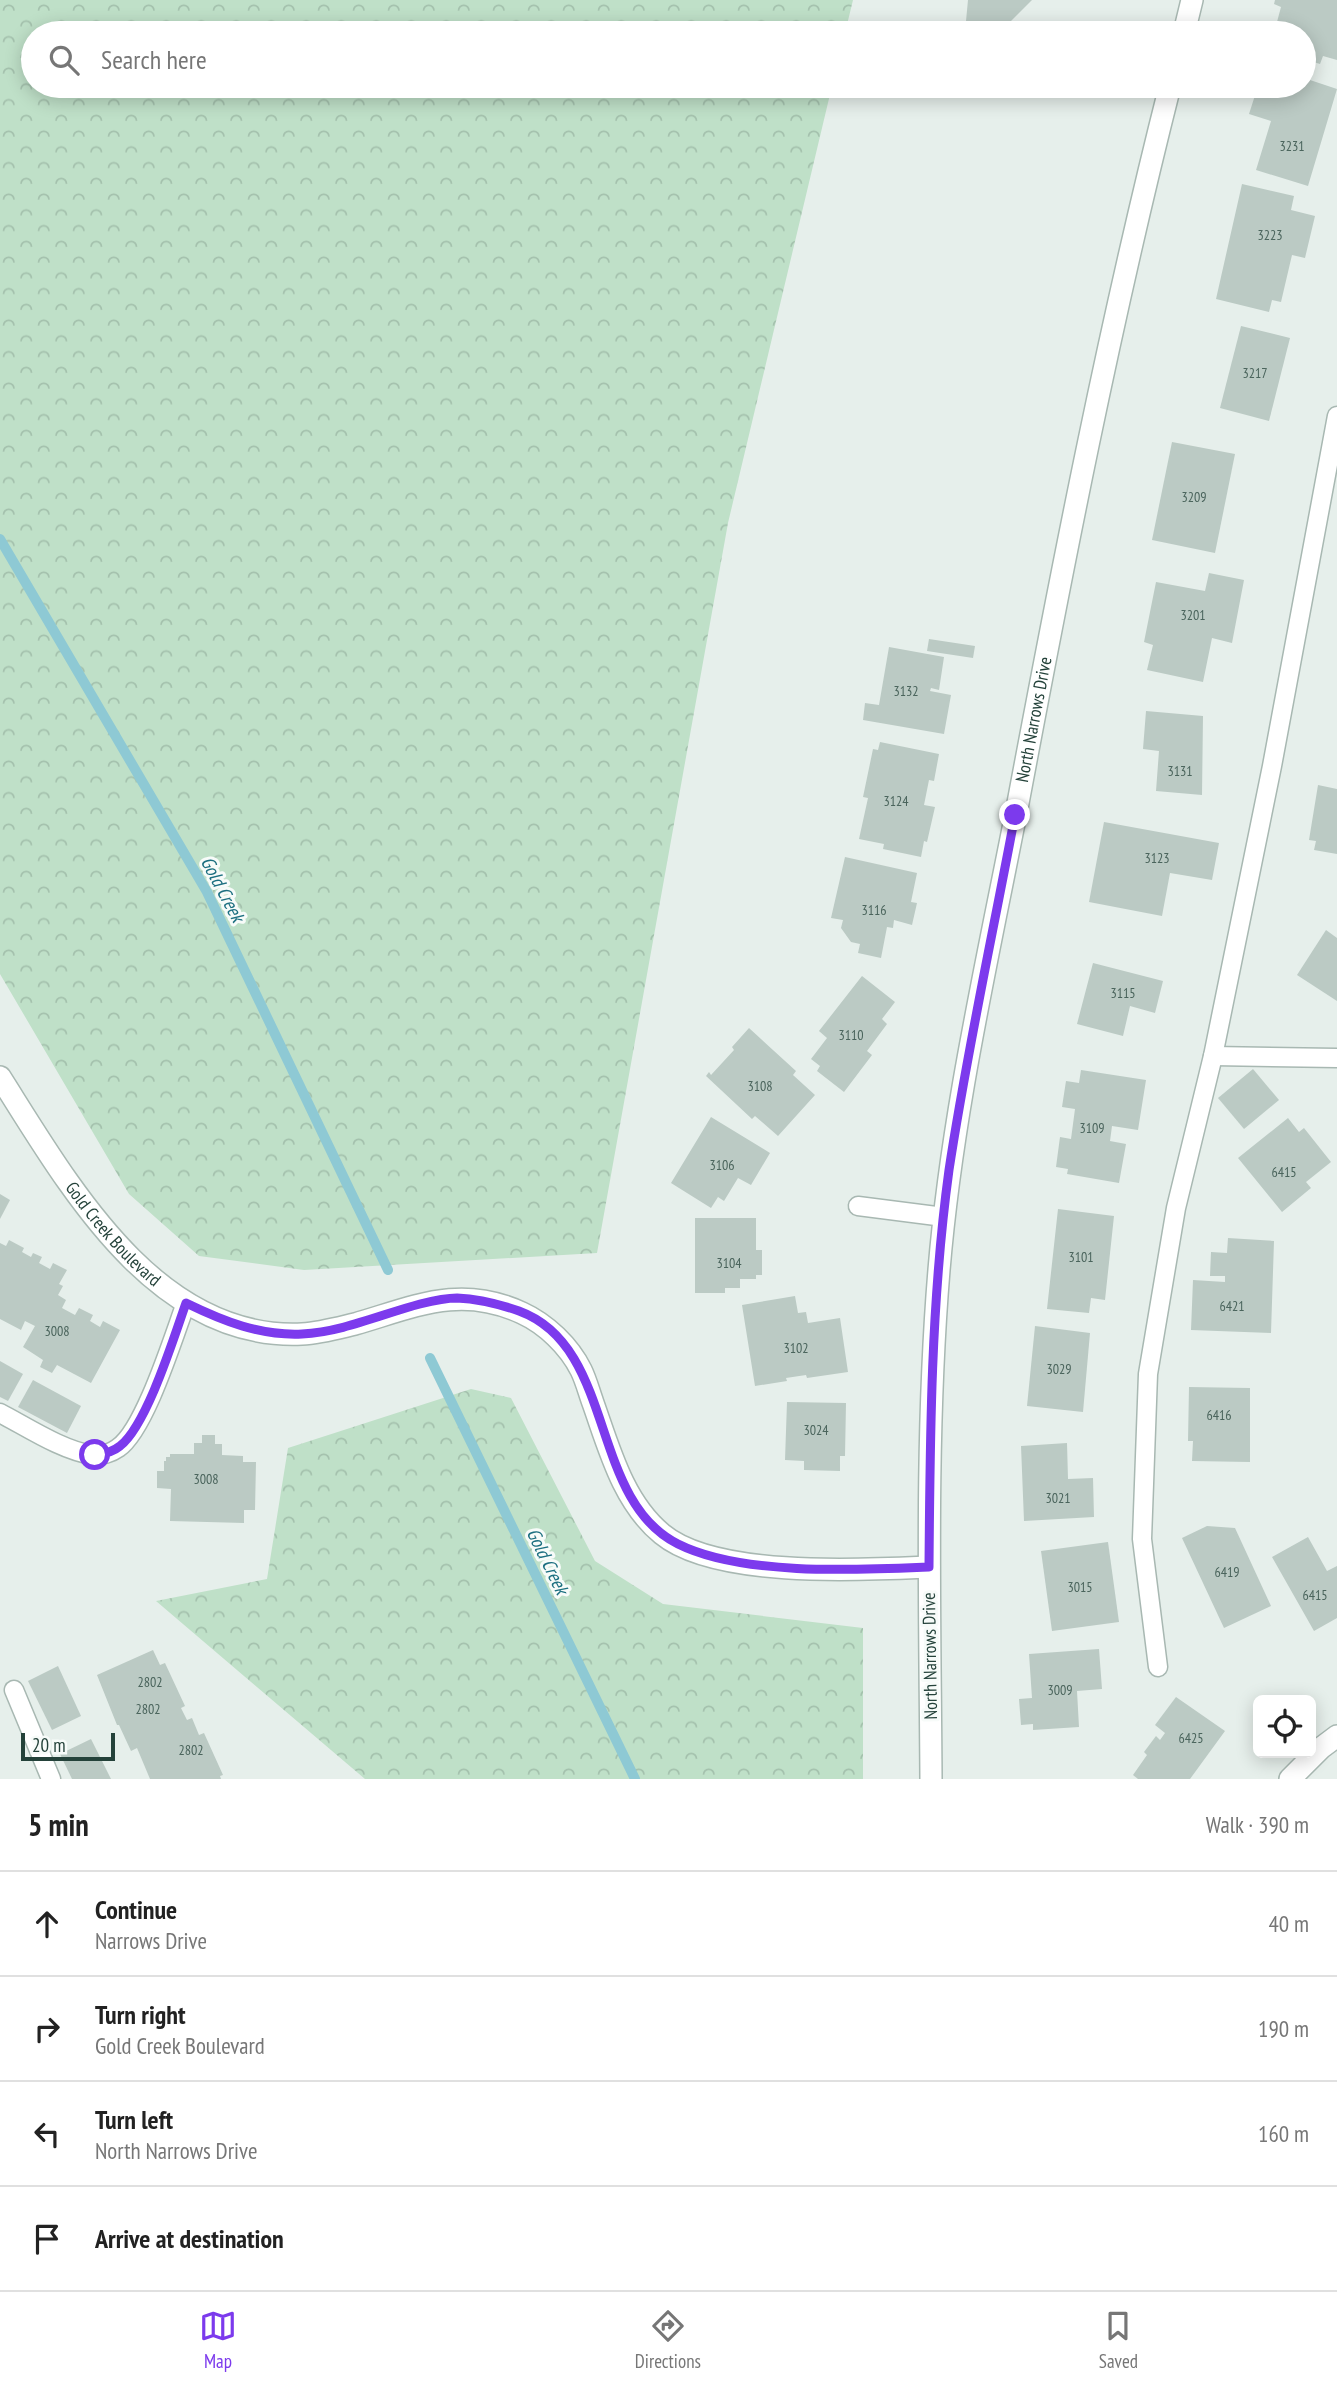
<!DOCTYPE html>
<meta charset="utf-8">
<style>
body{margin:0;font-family:"PT Sans Narrow",sans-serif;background:#f2f2f2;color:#222}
.controls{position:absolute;right:21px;bottom:21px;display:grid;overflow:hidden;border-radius:10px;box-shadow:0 4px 18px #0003}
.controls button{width:63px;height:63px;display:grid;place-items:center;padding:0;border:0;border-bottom:2px solid #e0e0e0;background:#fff;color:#222;font:35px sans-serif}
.scale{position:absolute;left:21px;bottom:18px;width:94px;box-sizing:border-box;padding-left:7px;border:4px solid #24423a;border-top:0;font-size:19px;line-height:24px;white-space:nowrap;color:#24423a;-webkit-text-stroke:5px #f7fbf9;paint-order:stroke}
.stop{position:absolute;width:21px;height:21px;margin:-16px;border:5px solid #7c3aed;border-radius:50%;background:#fff}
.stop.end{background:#7c3aed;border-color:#fff;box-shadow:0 2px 7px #0008}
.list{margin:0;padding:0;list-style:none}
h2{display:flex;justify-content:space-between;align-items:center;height:91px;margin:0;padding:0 28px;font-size:30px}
h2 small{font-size:23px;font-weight:400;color:#767676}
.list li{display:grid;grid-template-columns:46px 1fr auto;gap:21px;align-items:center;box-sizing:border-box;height:105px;padding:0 28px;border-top:2px solid #e0e0e0}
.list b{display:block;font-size:26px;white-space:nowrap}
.list p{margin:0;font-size:23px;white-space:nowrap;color:#767676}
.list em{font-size:23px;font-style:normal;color:#767676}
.icon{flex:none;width:38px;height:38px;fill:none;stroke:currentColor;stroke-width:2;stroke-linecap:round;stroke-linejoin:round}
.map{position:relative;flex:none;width:1337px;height:1779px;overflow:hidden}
.search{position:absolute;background:#fff;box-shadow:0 4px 18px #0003;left:21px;right:21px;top:21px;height:77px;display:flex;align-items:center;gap:18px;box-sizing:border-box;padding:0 24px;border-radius:38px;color:#767676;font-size:26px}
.sheet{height:511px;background:#fff}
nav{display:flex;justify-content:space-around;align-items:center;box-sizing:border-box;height:98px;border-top:2px solid #e0e0e0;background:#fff;font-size:19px;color:#767676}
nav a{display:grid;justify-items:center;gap:4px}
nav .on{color:#7c3aed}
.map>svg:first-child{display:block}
</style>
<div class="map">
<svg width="1337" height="1779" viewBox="0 0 1337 1779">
<defs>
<pattern id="forest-crowns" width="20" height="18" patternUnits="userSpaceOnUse" patternTransform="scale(1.75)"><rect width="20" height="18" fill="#bfe0c8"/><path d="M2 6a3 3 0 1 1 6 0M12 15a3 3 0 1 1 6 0" fill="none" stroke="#a4c1ad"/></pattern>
</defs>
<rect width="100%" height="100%" fill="#e6efeb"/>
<g fill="url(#forest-crowns)">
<path d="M0,0H853L845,33H33V86H832L728,523L597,1253L304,1270L199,1256L129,1194L0,974Z"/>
<path d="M471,1389L511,1398L595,1561L663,1604L863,1628V1779H365L156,1601L267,1579L288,1448Z"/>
</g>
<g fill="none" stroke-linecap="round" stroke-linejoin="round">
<g stroke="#8ec9d4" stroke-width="10">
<path d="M0,539L207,892L388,1270"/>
<path d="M430,1358L635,1779"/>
</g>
</g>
<g fill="#bbcac4">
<path d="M968,0H1032L1010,22L966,21Z"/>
<path d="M1275,0H1337V60L1323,56L1320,64L1304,59V33H1274L1281,7L1274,4Z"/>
<path d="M1304,78L1337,89L1308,186L1256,170L1271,121L1249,114L1258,86H1304Z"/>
<path d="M1242,184L1294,196L1291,210L1315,216L1305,258L1292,255L1281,302L1272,300L1269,312L1216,299Z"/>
<path d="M1241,326L1290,338L1269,421L1220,408Z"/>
<path d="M1172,442L1235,454L1215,553L1152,540Z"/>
<path d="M1209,573L1244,580L1232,643L1212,638L1203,682L1147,670L1153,645L1144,642L1156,582L1205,591Z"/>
<path d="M929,639L975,646L973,658L927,651Z"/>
<path d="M889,647L944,657L939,690L931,688L930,691L951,695L944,734L863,720L865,703L879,705Z"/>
<path d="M1146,711L1203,716L1202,795L1156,791L1159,751L1143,749Z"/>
<path d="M880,742L939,754L934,781L929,780L924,805L935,807L927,842L924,841L921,857L883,849L884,844L859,839L868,798L863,797L873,749L878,750Z"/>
<path d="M1318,785L1337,789V854L1314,850L1316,841L1309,840Z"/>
<path d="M1104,822L1219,843L1212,880L1170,873L1162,916L1089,902Z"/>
<path d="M845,857L917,873L911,902L917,903L912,925L894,920L893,928L887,927L881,958L858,953L860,944L851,942L841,928L843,920L831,918Z"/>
<path d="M1326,930L1337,938V1001L1297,975Z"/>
<path d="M1093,963L1163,981L1155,1013L1130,1006L1123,1036L1077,1024Z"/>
<path d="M862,976L895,1002L882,1019L887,1024L867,1051L872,1055L844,1092L817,1071L820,1066L811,1059L827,1038L819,1031Z"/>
<path d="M749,1028L796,1071L793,1075L815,1095L778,1136L755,1116L752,1119L706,1076L709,1072L711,1075L734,1050L732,1047Z"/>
<path d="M1253,1069L1279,1100L1244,1129L1218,1098Z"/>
<path d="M1081,1070L1146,1080L1138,1130L1112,1126L1110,1141L1126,1144L1119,1183L1067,1174L1068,1169L1056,1167L1060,1137L1071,1139L1075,1109L1062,1107L1066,1081L1079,1083Z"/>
<path d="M711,1117L770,1153L751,1185L738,1178L724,1201L718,1197L711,1208L671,1183Z"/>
<path d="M1288,1118L1299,1132L1304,1128L1331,1162L1306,1182L1311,1188L1282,1212L1238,1158Z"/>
<path d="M0,1194L10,1200L0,1219Z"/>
<path d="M1058,1209L1114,1216L1105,1300L1091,1298L1089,1313L1047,1309Z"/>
<path d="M695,1218H756V1250H762V1275H756V1279H740V1288H725V1293H695Z"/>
<path d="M1228,1238L1274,1241L1271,1333L1191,1330L1193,1280L1225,1282V1276H1210L1211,1252L1227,1253Z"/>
<path d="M9,1240L24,1248L22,1252L31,1257L33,1253L42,1257L39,1263L50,1269L53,1263L67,1270L59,1284L63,1286L58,1295L66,1300L62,1308L75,1315L79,1308L93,1315L90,1321L100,1327L103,1321L120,1330L91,1383L57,1365L52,1373L40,1367L43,1360L23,1347L35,1326L25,1321L21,1330L0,1319V1243L6,1246Z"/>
<path d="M795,1296L798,1313L806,1312L808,1323L840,1318L848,1372L807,1378L806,1375L786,1378L787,1381L755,1386L742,1305Z"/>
<path d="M1035,1326L1090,1333L1083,1412L1027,1406Z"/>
<path d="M0,1361L23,1374L8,1401L0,1397Z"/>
<path d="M33,1380L81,1406L67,1433L18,1407Z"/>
<path d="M1189,1387L1250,1388V1462L1192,1461L1193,1441H1188Z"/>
<path d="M787,1402L846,1403L845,1456H840V1471L804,1470V1461L785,1460Z"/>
<path d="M202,1435H215V1444H222V1455L243,1456V1462H256L255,1510H244V1523L170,1521L171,1489L157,1488V1471H164V1461H166V1457H170V1454H194V1443H202Z"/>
<path d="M1067,1443L1068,1479L1093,1478L1094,1517L1024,1521L1021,1446Z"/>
<path d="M1207,1526L1235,1528L1271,1606L1224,1628L1182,1538Z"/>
<path d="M1308,1537L1327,1571L1337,1566V1618L1314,1631L1272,1557Z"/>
<path d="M1108,1542L1119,1622L1052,1631L1041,1551Z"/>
<path d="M1099,1649L1102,1689L1077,1691L1079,1727L1033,1730V1724L1021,1725L1019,1699L1032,1698L1029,1654Z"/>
<path d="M153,1650L160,1665L165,1663L185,1706L181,1708L187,1720L192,1718L199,1735L204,1733L223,1775L220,1776L221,1779H150L137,1748L131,1751L119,1725H117L97,1675Z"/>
<path d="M58,1666L81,1716L52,1730L28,1681Z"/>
<path d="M1176,1697L1225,1731L1190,1779H1138L1133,1775L1147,1755L1144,1752L1156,1736L1160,1740L1165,1733L1155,1725Z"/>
<path d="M91,1739L111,1779H72L60,1754Z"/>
</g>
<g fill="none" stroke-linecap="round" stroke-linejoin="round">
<defs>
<g id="service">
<path d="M1213,1056L1337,1058"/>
<path d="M858,1206L944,1217"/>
<path d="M0,1413C27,1427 63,1451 93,1455C101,1456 111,1453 118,1448C145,1430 174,1335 186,1303"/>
<path d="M1158,1667L1142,1539L1148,1374L1176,1208L1213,1056L1272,766L1337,416"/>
<path d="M14,1690L51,1779"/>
</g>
<g id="minor">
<path id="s1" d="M0,1077C68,1184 155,1341 302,1334C320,1333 338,1328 355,1324C414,1307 460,1284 522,1313C546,1324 569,1346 581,1370C586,1380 589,1392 593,1403C609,1448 623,1502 662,1534C715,1578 861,1570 929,1567"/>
<path d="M1290,1779L1321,1748L1337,1736"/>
</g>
<g id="tertiary">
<path d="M1184,33L1192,0"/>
<path id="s2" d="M931,1779C930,1609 925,1439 939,1270C952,1113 988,958 1018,803C1063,563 1110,323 1170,86"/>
</g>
</defs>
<use href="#service" stroke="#a8b8b2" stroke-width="21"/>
<use href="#minor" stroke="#a8b8b2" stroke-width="24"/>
<use href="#tertiary" stroke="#a8b8b2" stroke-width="24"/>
<use href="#service" stroke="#fff" stroke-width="18"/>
<use href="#minor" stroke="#fff" stroke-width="21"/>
<use href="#tertiary" stroke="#fff" stroke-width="21"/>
</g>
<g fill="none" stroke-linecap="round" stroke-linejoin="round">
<path stroke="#7c3aed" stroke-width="9" d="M95,1455C104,1454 113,1452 120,1446C147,1425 174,1337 186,1303C223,1321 260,1336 302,1334C342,1332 382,1314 420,1304C432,1301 445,1298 457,1298C477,1299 499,1304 519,1311C617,1347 588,1499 678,1544C742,1576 858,1570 929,1567C930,1435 931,1301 949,1170C967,1051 993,933 1015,815"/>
</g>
<g text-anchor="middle" stroke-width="6" stroke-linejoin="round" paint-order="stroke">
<g font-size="14" fill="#4a645c">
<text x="1292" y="151">3231</text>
<text x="1270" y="240">3223</text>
<text x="1255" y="378">3217</text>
<text x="1194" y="502">3209</text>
<text x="1193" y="620">3201</text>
<text x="906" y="696">3132</text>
<text x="1180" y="776">3131</text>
<text x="896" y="806">3124</text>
<text x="1157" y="863">3123</text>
<text x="874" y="915">3116</text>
<text x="1123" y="998">3115</text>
<text x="851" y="1040">3110</text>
<text x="760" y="1091">3108</text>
<text x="1092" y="1133">3109</text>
<text x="722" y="1170">3106</text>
<text x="1284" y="1177">6415</text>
<text x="1081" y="1262">3101</text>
<text x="729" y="1268">3104</text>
<text x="1232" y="1311">6421</text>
<text x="57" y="1336">3008</text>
<text x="796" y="1353">3102</text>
<text x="1059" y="1374">3029</text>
<text x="1219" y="1420">6416</text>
<text x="816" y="1435">3024</text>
<text x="206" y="1484">3008</text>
<text x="1058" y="1503">3021</text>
<text x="1227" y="1577">6419</text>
<text x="1080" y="1592">3015</text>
<text x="1315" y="1600">6415</text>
<text x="150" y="1687">2802</text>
<text x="1060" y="1695">3009</text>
<text x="148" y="1714">2802</text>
<text x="1191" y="1743">6425</text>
<text x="191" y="1755">2802</text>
</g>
<g font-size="18" fill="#24423a" stroke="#f7fbf9">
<text dy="6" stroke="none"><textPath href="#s2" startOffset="1068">North Narrows Drive</textPath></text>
<text dy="6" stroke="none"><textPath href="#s1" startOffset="194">Gold Creek Boulevard</textPath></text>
<text transform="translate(930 1656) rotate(-91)" y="6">North Narrows Drive</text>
</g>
<g font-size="19" font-style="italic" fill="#1c6f80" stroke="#f7fbf9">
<text transform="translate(223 889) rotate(62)" y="7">Gold Creek</text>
<text transform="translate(548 1561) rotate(64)" y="7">Gold Creek</text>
</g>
</g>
</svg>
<div class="controls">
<button><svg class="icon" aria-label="locate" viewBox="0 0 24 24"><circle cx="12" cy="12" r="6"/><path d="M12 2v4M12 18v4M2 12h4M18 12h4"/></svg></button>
</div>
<div class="scale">20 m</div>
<div class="stop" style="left:95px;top:1455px"></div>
<div class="stop end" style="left:1015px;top:815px"></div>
<div class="search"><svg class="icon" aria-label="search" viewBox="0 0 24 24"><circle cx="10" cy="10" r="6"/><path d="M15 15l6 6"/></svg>Search here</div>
</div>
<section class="sheet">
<h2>5 min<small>Walk · 390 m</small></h2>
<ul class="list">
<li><svg class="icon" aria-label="ahead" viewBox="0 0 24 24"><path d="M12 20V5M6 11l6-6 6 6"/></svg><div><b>Continue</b><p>Narrows Drive</p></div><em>40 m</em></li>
<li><svg class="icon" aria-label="right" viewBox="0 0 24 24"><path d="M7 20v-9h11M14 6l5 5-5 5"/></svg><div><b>Turn right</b><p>Gold Creek Boulevard</p></div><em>190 m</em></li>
<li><svg class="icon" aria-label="left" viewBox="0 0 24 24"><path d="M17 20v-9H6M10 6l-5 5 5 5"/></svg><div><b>Turn left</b><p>North Narrows Drive</p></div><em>160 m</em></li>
<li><svg class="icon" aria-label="arrive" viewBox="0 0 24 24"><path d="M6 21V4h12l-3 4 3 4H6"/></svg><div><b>Arrive at destination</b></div></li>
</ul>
</section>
<nav>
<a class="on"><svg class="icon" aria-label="map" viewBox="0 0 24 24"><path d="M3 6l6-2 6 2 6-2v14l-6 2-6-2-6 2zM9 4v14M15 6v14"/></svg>Map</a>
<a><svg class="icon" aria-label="directions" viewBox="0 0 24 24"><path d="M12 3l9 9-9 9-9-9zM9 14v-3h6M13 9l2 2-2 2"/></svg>Directions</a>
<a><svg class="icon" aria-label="saved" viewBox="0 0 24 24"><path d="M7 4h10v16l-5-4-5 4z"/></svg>Saved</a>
</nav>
